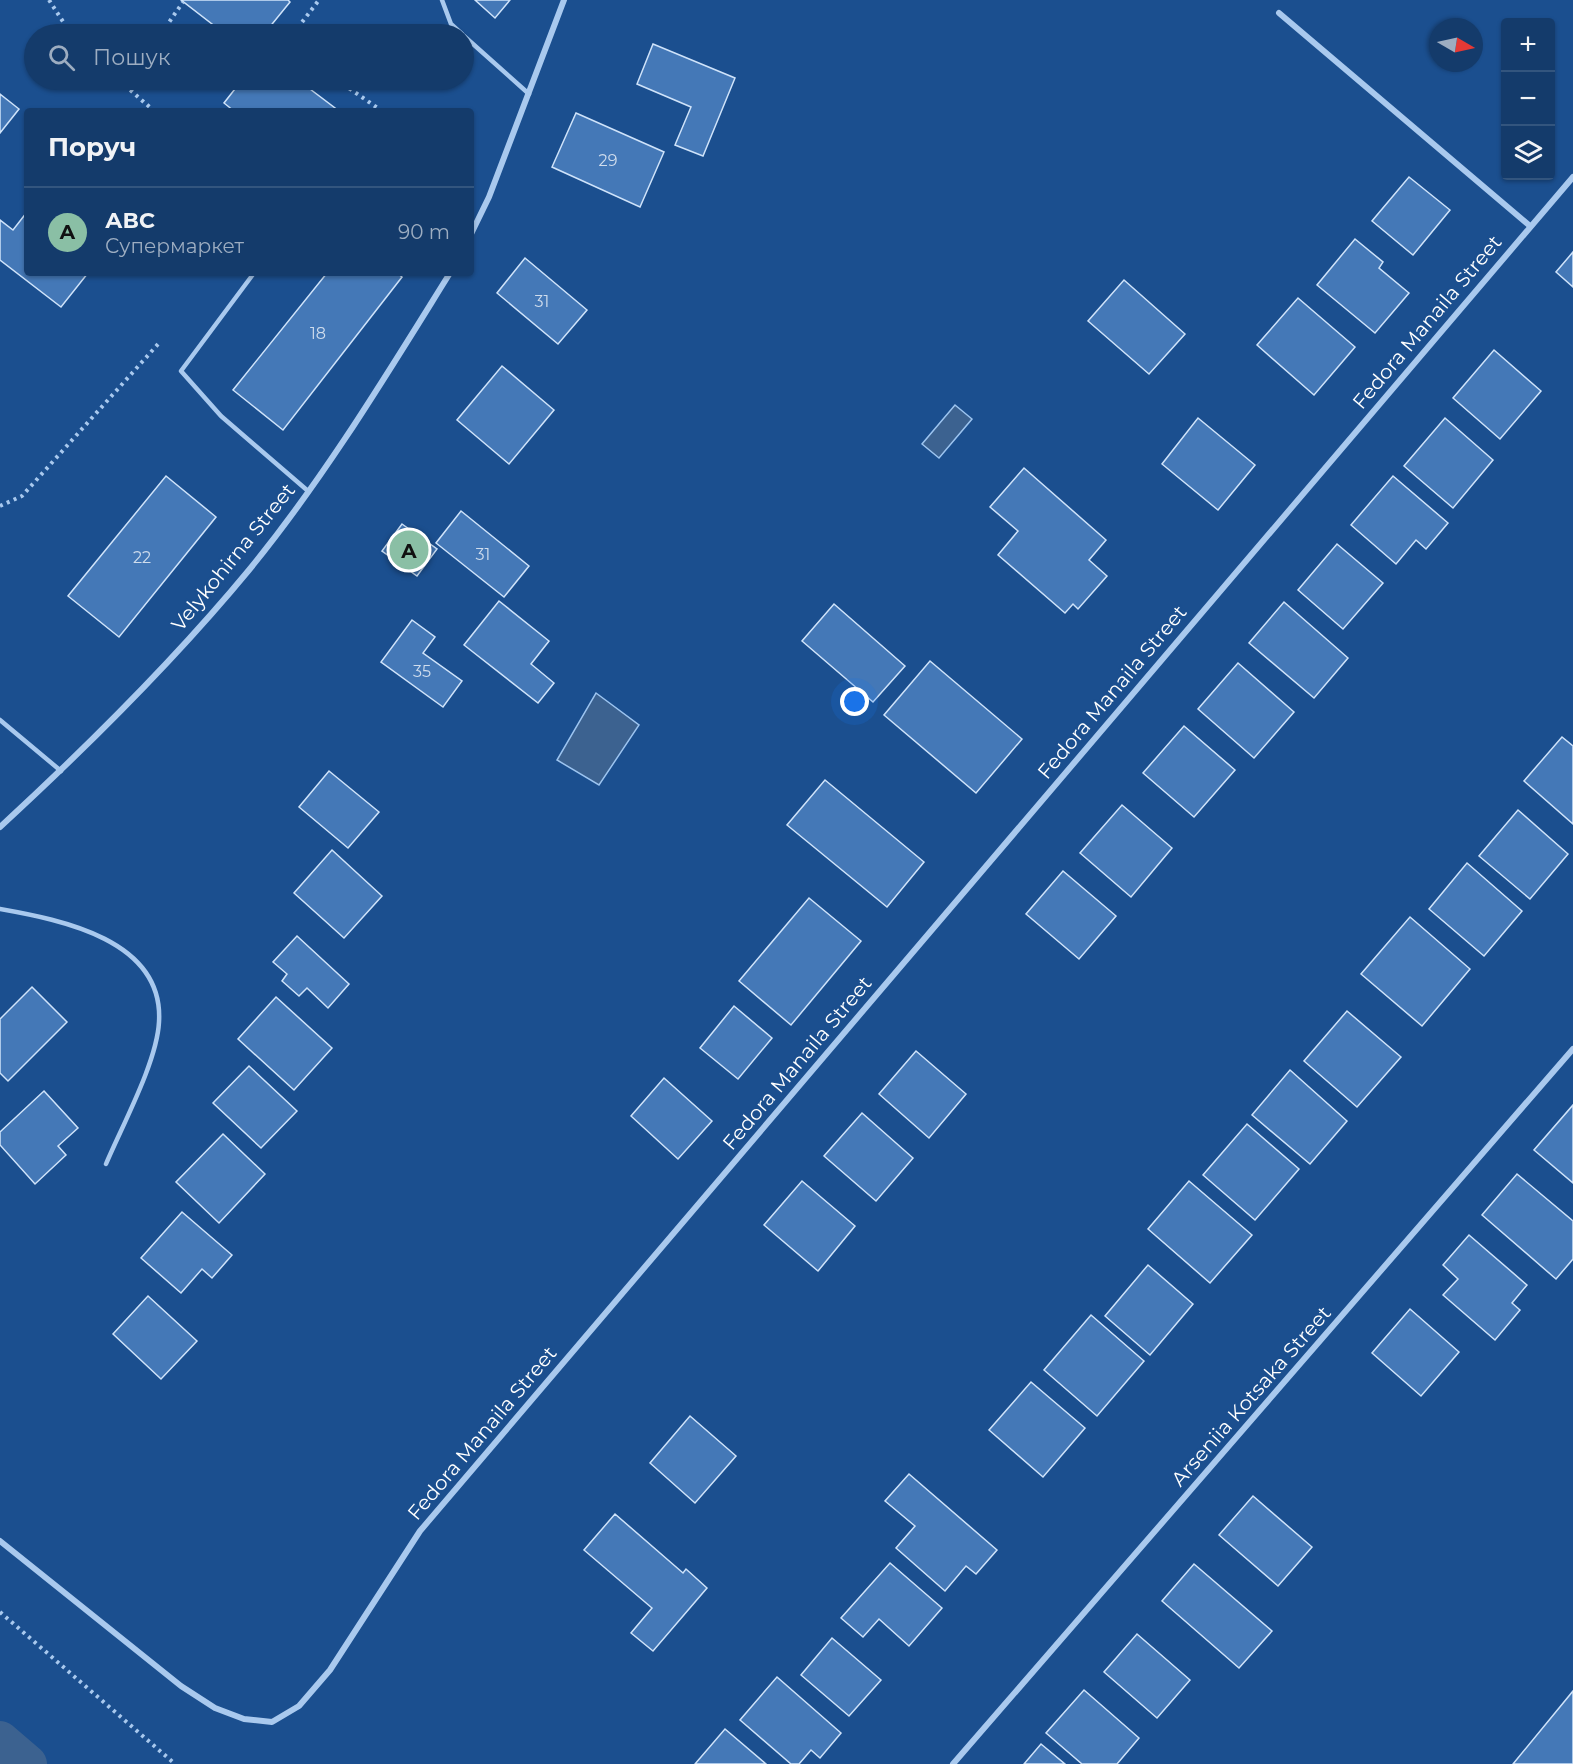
<!DOCTYPE html>
<html lang="uk">
<meta charset="utf-8">
<style>
body{margin:0;font-family:Montserrat,sans-serif;background:#1d4271;color:#f1f3f6}
.controls{position:absolute;right:18px;top:18px;display:grid;overflow:hidden;border-radius:6px;box-shadow:0 2px 4px #0004}
.controls button{width:54px;height:54px;display:grid;place-items:center;padding:0;border:0;border-bottom:2px solid #33557e;background:#143b6b;color:#f1f3f6;font:30px sans-serif}
.compass{position:absolute;left:1429px;top:18px;width:54px;height:54px;border-radius:50%;background:#143b6b;box-shadow:0 2px 4px #0004;rotate:99deg}
.you{position:absolute;left:855px;top:702px;width:21px;height:21px;margin:-15px;border:4px solid #fff;border-radius:50%;background:#1a73e8;box-shadow:0 0 0 9px #1a73e833}
.badge{display:grid;place-items:center;width:39px;height:39px;border-radius:50%;background:#8abfa5;color:#111;font-size:20px;font-weight:700}
.pin{position:absolute;translate:-50% -50%;border:3px solid #fff;box-shadow:0 2px 6px #0006}
.list{margin:0;padding:0;list-style:none}
h2{display:flex;justify-content:space-between;align-items:center;height:78px;margin:0;padding:0 24px;font-size:26px}
h2 small{font-size:20px;font-weight:400;color:#9dadc1}
.list li{display:grid;grid-template-columns:39px 1fr auto;gap:18px;align-items:center;box-sizing:border-box;height:90px;padding:0 24px;border-top:2px solid #33557e}
.list b{display:block;font-size:22px;white-space:nowrap}
.list p{margin:0;font-size:20px;white-space:nowrap;color:#9dadc1}
.list em{font-size:20px;font-style:normal;color:#9dadc1}
.icon{flex:none;width:33px;height:33px;fill:none;stroke:currentColor;stroke-width:2;stroke-linecap:round;stroke-linejoin:round}
.map{position:relative;flex:none;width:1573px;height:1764px;overflow:hidden}
.search{position:absolute;background:#143b6b;box-shadow:0 2px 4px #0004;left:24px;top:24px;width:450px;height:66px;display:flex;align-items:center;gap:15px;box-sizing:border-box;padding:0 21px;border-radius:33px;color:#9dadc1;font-size:22px}
.panel{position:absolute;background:#143b6b;box-shadow:0 2px 4px #0004;left:24px;top:108px;width:450px;height:168px;border-radius:6px}
.map>svg:first-child{display:block}
</style>
<div class="map">
<svg width="1573" height="1764" viewBox="0 0 1573 1764">
<rect width="100%" height="100%" fill="#1b4f8f"/>
<g fill="#3c6290" stroke="#9cc4f0" stroke-width="1.5">
<path d="M955,405L972,419L939,458L922,444Z"/>
<path d="M596,693L639,725L599,785L557,760Z"/>
</g>
<g fill="none" stroke-linecap="round" stroke-linejoin="round">
<path stroke="#3c6290" stroke-width="38" d="M0,1740L28,1764"/>
</g>
<g fill="#4478b7" stroke="#cfe3fa" stroke-width="1.5">
<path d="M181,0H288L290,2L264,34H225Z"/>
<path d="M475,0H510L495,18Z"/>
<path d="M653,44L735,78L703,156L675,145L691,107L637,84Z"/>
<path d="M242,80H298L339,111H234L224,103Z"/>
<path d="M0,94L19,109L0,133Z"/>
<path d="M576,113L664,152L640,207L552,167Z"/>
<path d="M1409,177L1450,210L1413,255L1372,221Z"/>
<path d="M27,212V273H88L61,307L0,260V220L13,230Z"/>
<path d="M1355,239L1383,262L1379,268L1409,293L1375,333L1317,285Z"/>
<path d="M1573,252V287L1556,272Z"/>
<path d="M525,258L587,310L558,344L497,293Z"/>
<path d="M327,273H397L402,277L283,430L233,390Z"/>
<path d="M1124,280L1185,334L1149,374L1088,321Z"/>
<path d="M1298,298L1355,347L1314,395L1257,345Z"/>
<path d="M1494,350L1541,391L1500,439L1453,398Z"/>
<path d="M502,366L554,410L509,464L457,420Z"/>
<path d="M1198,418L1255,465L1218,510L1162,464Z"/>
<path d="M1445,418L1493,460L1453,508L1404,466Z"/>
<path d="M1024,468L1106,540L1089,560L1107,576L1078,609L1073,604L1065,613L998,555L1018,531L990,507Z"/>
<path d="M166,476L216,517L119,637L68,596Z"/>
<path d="M1393,476L1448,523L1426,549L1416,540L1396,564L1351,525Z"/>
<path d="M461,511L529,566L504,597L436,543Z"/>
<path d="M402,524L437,549L417,576L382,551Z"/>
<path d="M1337,544L1383,583L1343,629L1298,590Z"/>
<path d="M499,601L549,641L531,664L554,683L538,703L464,645Z"/>
<path d="M1284,602L1348,658L1314,698L1249,643Z"/>
<path d="M834,604L905,666L873,702L802,641Z"/>
<path d="M412,620L435,637L423,653L462,681L443,707L381,662Z"/>
<path d="M930,661L1022,739L976,793L884,715Z"/>
<path d="M1238,663L1294,712L1254,758L1198,709Z"/>
<path d="M1184,726L1235,770L1194,817L1143,773Z"/>
<path d="M1562,737L1573,746V824L1524,781Z"/>
<path d="M329,771L379,812L348,848L299,807Z"/>
<path d="M825,780L924,862L887,907L787,825Z"/>
<path d="M1122,805L1172,848L1131,897L1080,853Z"/>
<path d="M1518,810L1568,854L1530,899L1479,856Z"/>
<path d="M332,850L382,896L344,938L294,893Z"/>
<path d="M1467,863L1522,911L1484,956L1429,909Z"/>
<path d="M1063,871L1116,916L1079,959L1026,914Z"/>
<path d="M809,898L861,941L791,1025L739,981Z"/>
<path d="M1410,917L1470,969L1422,1026L1361,974Z"/>
<path d="M297,936L349,984L328,1008L307,988L299,996L282,981L287,974L273,962Z"/>
<path d="M32,987L67,1022L8,1081L0,1073V1019Z"/>
<path d="M276,997L332,1048L294,1090L238,1039Z"/>
<path d="M734,1006L772,1038L738,1079L700,1048Z"/>
<path d="M1347,1011L1401,1057L1357,1107L1304,1061Z"/>
<path d="M916,1051L966,1094L929,1138L879,1094Z"/>
<path d="M249,1066L297,1111L261,1148L213,1103Z"/>
<path d="M1290,1070L1347,1121L1310,1164L1252,1115Z"/>
<path d="M664,1078L712,1121L678,1159L631,1116Z"/>
<path d="M44,1091L78,1128L58,1146L66,1155L35,1184L0,1145V1132Z"/>
<path d="M1573,1105V1183L1534,1150Z"/>
<path d="M862,1113L913,1158L876,1201L824,1156Z"/>
<path d="M1247,1124L1299,1169L1255,1220L1203,1175Z"/>
<path d="M223,1134L265,1174L219,1223L176,1182Z"/>
<path d="M1517,1174L1573,1221V1259L1556,1279L1482,1215Z"/>
<path d="M802,1181L855,1226L818,1271L764,1225Z"/>
<path d="M1189,1181L1252,1235L1210,1283L1148,1229Z"/>
<path d="M182,1212L232,1255L212,1278L202,1269L181,1293L141,1258Z"/>
<path d="M1469,1235L1527,1285L1512,1303L1520,1310L1495,1340L1443,1295L1458,1279L1443,1265Z"/>
<path d="M1148,1265L1193,1304L1150,1355L1105,1316Z"/>
<path d="M148,1296L197,1341L161,1379L113,1334Z"/>
<path d="M1410,1309L1459,1352L1421,1396L1372,1353Z"/>
<path d="M1091,1315L1144,1361L1097,1416L1044,1370Z"/>
<path d="M1031,1382L1085,1428L1043,1477L989,1430Z"/>
<path d="M690,1416L736,1456L695,1503L650,1463Z"/>
<path d="M909,1474L997,1550L976,1574L966,1566L945,1591L896,1548L915,1526L885,1501Z"/>
<path d="M1253,1496L1312,1547L1278,1586L1219,1535Z"/>
<path d="M615,1514L683,1573L686,1569L707,1588L653,1651L631,1633L652,1608L584,1550Z"/>
<path d="M890,1563L942,1608L909,1646L879,1619L863,1637L841,1618Z"/>
<path d="M1194,1564L1272,1631L1239,1668L1162,1601Z"/>
<path d="M1137,1634L1190,1680L1157,1718L1104,1672Z"/>
<path d="M832,1638L881,1680L849,1716L801,1675Z"/>
<path d="M777,1677L841,1733L820,1758L811,1750L799,1764H791L740,1720Z"/>
<path d="M1084,1690L1139,1738L1117,1764H1082L1046,1733Z"/>
<path d="M1573,1691V1764H1513Z"/>
<path d="M725,1729L766,1764H695Z"/>
<path d="M1041,1744L1065,1764H1024Z"/>
</g>
<g fill="none" stroke-linecap="round" stroke-linejoin="round">
<g stroke="#a9c9ee" stroke-width="4" stroke-dasharray="3 4.5" stroke-linecap="butt">
<path d="M49,0L71,34"/>
<path d="M161,34L183,2"/>
<path d="M293,34L319,0"/>
<path d="M119,80L154,111"/>
<path d="M337,80L382,111"/>
<path d="M0,506L22,496L159,343"/>
<path d="M0,1612L175,1764"/>
</g>
<g stroke="#a9c9ee" stroke-width="4.5">
<path d="M442,0L451,24L462,34"/>
<path d="M464,36L529,94"/>
<path d="M254,273L181,371L221,416L308,491"/>
<path d="M0,720L61,771"/>
<path d="M0,909C62,920 164,940 159,1022C157,1062 122,1126 106,1164"/>
</g>
<g stroke="#a9c9ee" stroke-width="6">
<path d="M1279,13L1530,226"/>
<path d="M471,234L489,197L564,0"/>
<path d="M0,827C88,746 173,662 249,570C325,477 387,374 450,273"/>
<path d="M0,1541L181,1686L215,1708L244,1719L272,1722L299,1706L330,1670L420,1531L1573,177"/>
<path d="M953,1764L1573,1049"/>
</g>
</g>
<g text-anchor="middle" stroke-width="4.5" stroke-linejoin="round" paint-order="stroke">
<g font-size="16" fill="#d0dded">
<text x="608" y="166">29</text>
<text x="542" y="307">31</text>
<text x="318" y="339">18</text>
<text x="483" y="560">31</text>
<text x="142" y="563">22</text>
<text x="422" y="677">35</text>
</g>
<g font-size="20" fill="#fff" stroke="#1b4f8f">
<text transform="translate(1427 322) rotate(-50)" y="7">Fedora Manaila Street</text>
<text transform="translate(233 557) rotate(-51)" y="7">Velykohirna Street</text>
<text transform="translate(1112 692) rotate(-50)" y="7">Fedora Manaila Street</text>
<text transform="translate(797 1063) rotate(-50)" y="7">Fedora Manaila Street</text>
<text transform="translate(1251 1396) rotate(-49)" y="7">Arseniia Kotsaka Street</text>
<text transform="translate(482 1433) rotate(-50)" y="7">Fedora Manaila Street</text>
</g>
</g>
</svg>
<div class="controls">
<button>+</button>
<button>−</button>
<button><svg class="icon" aria-label="layers" viewBox="0 0 24 24"><path d="M12 4l9 5-9 5-9-5zM3 14l9 5 9-5"/></svg></button>
</div>
<svg class="compass" viewBox="-18 -18 36 36"><path d="M0-13l5 13h-10z" fill="#e53935"/><path d="M0 13l5-13h-10z" fill="#9dadc1"/></svg>
<div class="you"></div>
<div class="pin badge" style="left:409px;top:550px">A</div>
<div class="search"><svg class="icon" aria-label="search" viewBox="0 0 24 24"><circle cx="10" cy="10" r="6"/><path d="M15 15l6 6"/></svg>Пошук</div>
<section class="panel">
<h2>Поруч<small></small></h2>
<ul class="list">
<li><span class="badge">A</span><div><b>АВС</b><p>Супермаркет</p></div><em>90 m</em></li>
</ul>
</section>
</div>
